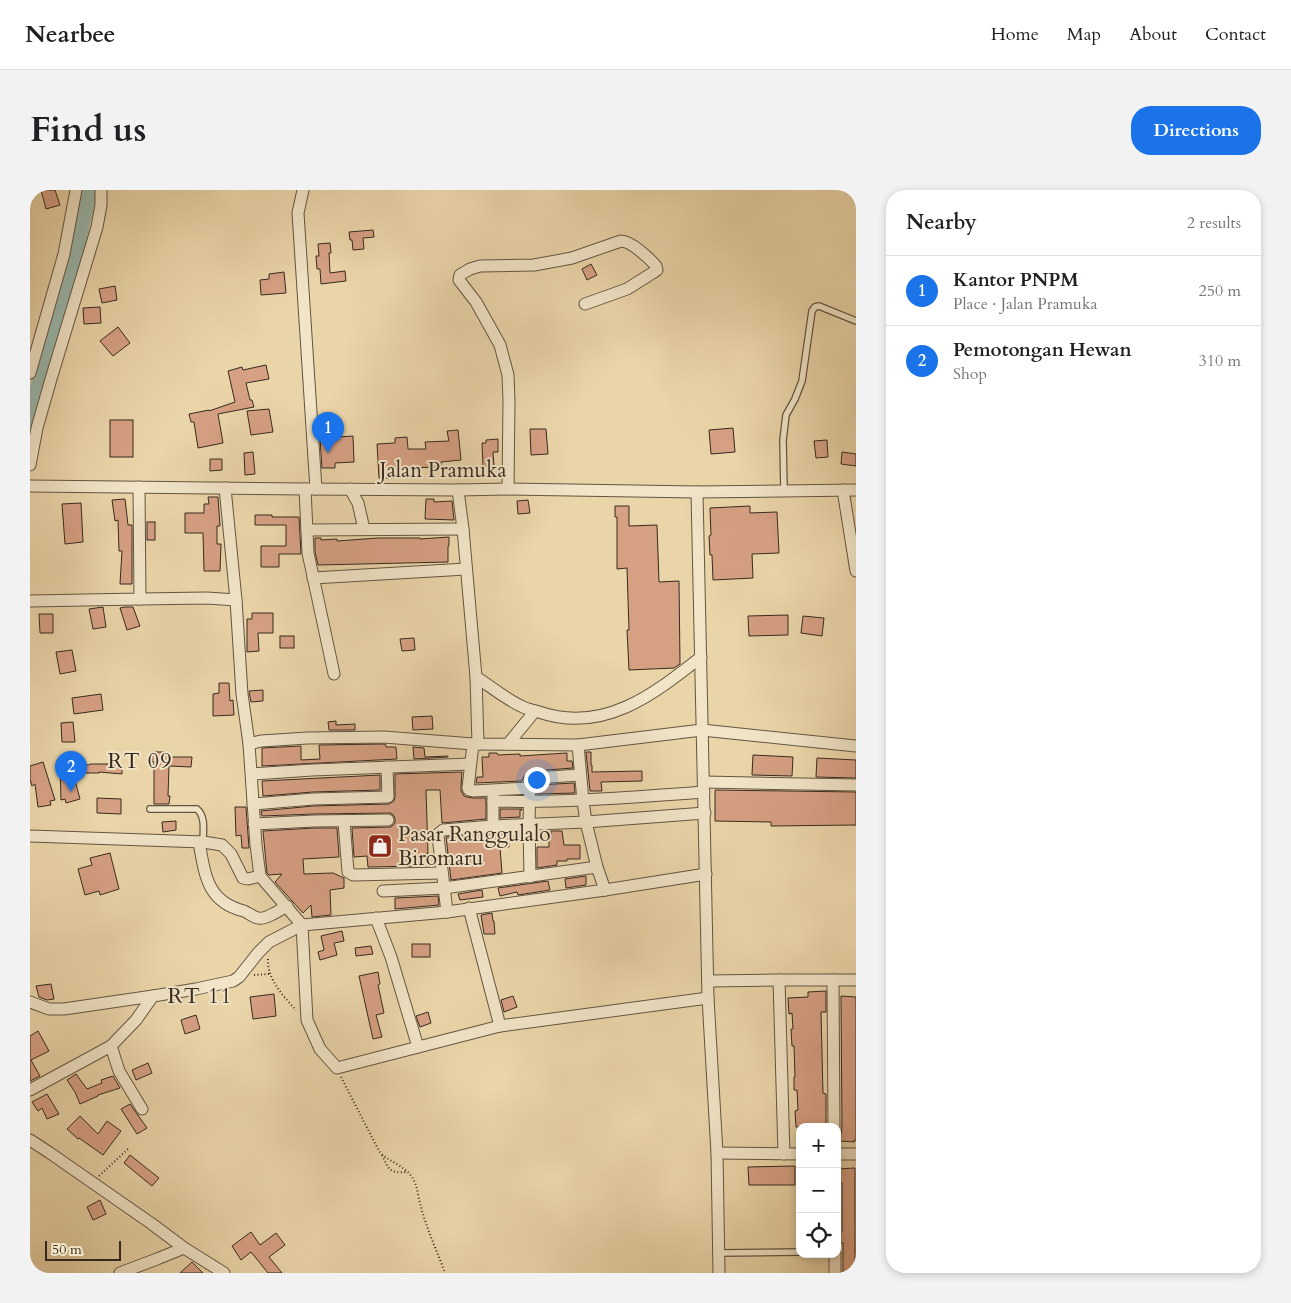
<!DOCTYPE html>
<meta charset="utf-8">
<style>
body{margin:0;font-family:Cardo,serif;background:#f2f2f2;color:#202124}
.controls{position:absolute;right:15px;bottom:15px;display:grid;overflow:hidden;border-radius:10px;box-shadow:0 2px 8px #0003}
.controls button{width:45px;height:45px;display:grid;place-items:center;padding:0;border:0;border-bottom:1px solid #e0e0e0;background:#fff;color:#202124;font:25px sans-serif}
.scale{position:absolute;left:15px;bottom:12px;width:76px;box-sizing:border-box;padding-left:5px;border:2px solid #362a20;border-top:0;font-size:14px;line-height:18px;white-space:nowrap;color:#362a20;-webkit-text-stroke:4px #f1e4c7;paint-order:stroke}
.you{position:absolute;left:506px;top:589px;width:18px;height:18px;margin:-12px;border:4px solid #fff;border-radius:50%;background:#1a73e8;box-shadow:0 0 0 8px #1a73e833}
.badge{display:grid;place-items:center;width:32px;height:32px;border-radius:50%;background:#1a73e8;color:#fff;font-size:16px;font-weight:700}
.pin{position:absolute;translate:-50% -41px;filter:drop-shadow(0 1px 2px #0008)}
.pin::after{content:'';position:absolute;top:26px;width:18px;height:15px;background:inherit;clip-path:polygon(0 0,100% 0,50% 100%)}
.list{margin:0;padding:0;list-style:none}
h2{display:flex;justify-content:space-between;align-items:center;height:65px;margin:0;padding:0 20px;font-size:21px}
h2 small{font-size:16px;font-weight:400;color:#757577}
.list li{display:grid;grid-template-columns:32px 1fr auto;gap:15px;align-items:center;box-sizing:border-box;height:70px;padding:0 20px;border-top:1px solid #e0e0e0}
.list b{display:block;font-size:19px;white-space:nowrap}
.list p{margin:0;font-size:16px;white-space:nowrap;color:#757577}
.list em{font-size:16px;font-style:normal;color:#757577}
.icon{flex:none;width:28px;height:28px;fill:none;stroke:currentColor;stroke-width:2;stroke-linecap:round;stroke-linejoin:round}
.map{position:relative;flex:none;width:826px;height:1083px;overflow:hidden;border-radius:20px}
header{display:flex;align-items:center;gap:30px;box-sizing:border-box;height:70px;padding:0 25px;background:#fff;border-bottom:1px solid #e0e0e0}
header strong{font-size:24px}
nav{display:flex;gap:28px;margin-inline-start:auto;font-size:18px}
.intro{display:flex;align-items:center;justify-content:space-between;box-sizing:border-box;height:120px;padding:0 30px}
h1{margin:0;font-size:35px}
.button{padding:12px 22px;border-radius:20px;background:#1a73e8;color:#fff;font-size:18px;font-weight:700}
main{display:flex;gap:30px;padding:0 30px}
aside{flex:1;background:#fff;border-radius:20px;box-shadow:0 2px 8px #0003}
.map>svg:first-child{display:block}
</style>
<header>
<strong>Nearbee</strong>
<nav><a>Home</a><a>Map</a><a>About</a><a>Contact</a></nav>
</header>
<div class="intro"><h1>Find us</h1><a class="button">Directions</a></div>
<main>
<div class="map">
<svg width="826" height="1083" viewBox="0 0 826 1083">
<rect width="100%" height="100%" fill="#ead5a9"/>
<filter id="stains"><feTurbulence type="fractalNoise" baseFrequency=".004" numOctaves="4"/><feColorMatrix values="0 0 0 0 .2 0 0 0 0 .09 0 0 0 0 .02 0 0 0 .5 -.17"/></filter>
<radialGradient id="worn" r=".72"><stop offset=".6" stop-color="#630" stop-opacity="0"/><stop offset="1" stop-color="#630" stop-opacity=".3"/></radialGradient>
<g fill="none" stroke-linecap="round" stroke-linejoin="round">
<path stroke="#99b8ae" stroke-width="19" d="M0,235L43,67L58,0"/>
</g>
<g fill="#d6a083" stroke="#362a20">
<path d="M11,0H25L30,15L16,19Z"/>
<path d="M343,40L344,47L333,48L334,59L323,60L322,50H320L319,42Z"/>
<path d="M300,53L301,63H299L300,83L315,81L316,91L291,94L290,79H287L286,66H289L288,54Z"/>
<path d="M561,74L567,85L557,90L552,79Z"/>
<path d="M254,82L256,103L231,105L230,90L239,89V84Z"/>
<path d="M85,96L87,110L72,113L69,99Z"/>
<path d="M70,117L71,133L54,134L53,118Z"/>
<path d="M88,137L100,153L83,166L70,151Z"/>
<path d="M236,175L239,189L216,193L220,210H222L224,217L188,224L193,253L168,258L164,232H161L159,224L179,220V221L205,212L198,181L212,177L213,180Z"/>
<path d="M239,219L243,242L221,245L217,221Z"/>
<rect x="80" y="230" width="23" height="37"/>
<path d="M703,238L705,262L681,264L679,240Z"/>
<path d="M500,239H516L518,264L501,265Z"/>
<path d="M428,240L431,270L411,272V277L378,278L379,284L365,285V288H349L347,254L365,253V248L377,247L378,259H396L395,252L419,251L417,241Z"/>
<path d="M323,246L324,272L305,273V278H292L290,249H308V247Z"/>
<path d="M468,249V262H463L464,276H453L452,253H456V250Z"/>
<path d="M797,250L798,267L786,268L784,251Z"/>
<path d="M223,262L225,284L215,285L214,263Z"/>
<path d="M812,262L826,264V276L811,274Z"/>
<path d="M180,269H192V280L180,281Z"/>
<path d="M178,307H188L190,336H187V354H191L190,381H174L173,343H155V323H174V314H179Z"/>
<path d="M95,309L98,335H102V394H90L92,361H89L88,330L85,331L82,310Z"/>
<path d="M396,309H404V312L422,311L424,330L395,329Z"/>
<path d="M498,310L500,323L488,324L487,311Z"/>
<path d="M51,313L53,352L35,354L32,314Z"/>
<path d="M585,316H599V336L627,335L629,392L649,391L650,474L644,478L599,480L597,440H599L597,378L587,379V327H585Z"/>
<path d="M720,316V323L747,322L749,363L722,364L723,388L683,390L682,365H680L679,346L681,345L680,318Z"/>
<path d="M225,325H242V327H269L271,364H249V377H231V356H256V335H225Z"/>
<rect x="117" y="332" width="8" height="18"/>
<path d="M419,347V356H418V372L288,375L285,362V348H291V350L307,349V351L348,348H390V349Z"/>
<path d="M73,417L76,437L63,439L59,419Z"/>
<path d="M95,417H103L110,436L97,440L90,418Z"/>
<path d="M222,423H243V443H228L229,461L217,462V429H222Z"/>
<path d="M9,424H23V443H10Z"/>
<path d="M758,425V445L719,446L718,426Z"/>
<path d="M773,426L794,428L792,446L771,443Z"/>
<rect x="250" y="446" width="14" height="12"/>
<path d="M384,448L385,460L372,461L370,449Z"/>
<path d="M42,460L46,481L30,484L26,462Z"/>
<path d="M189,493H199L200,511L203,510L204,525L183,526V504L189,503Z"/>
<path d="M233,500V511L221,512L219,501Z"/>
<path d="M71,504L73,520L44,524L42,508Z"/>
<path d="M402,526L403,539L383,540L382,527Z"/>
<path d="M306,531V535L325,534V540H299L298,532Z"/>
<path d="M43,532L45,552H32L31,533Z"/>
<path d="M354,554L356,555V557H366L367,569L232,576V558L271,556V570L290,569L289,555Z"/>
<path d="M383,557L394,558L395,567L418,566V567L384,569Z"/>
<path d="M122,562H137V567H162L161,577L139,576L138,606H140L139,614H124V572H122Z"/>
<path d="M556,562H561V575H562V582L612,581V591L571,592L572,601H560Z"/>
<path d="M459,563H467L468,565L490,564V566L537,563V571H542L543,578L503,581L494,586L492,591L446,593L447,587H453L452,567H459Z"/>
<path d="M723,565L763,567L762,586L722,585Z"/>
<path d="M787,568L826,570V588L786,587Z"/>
<path d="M13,572L25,610L20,611L21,615L8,617L5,594L2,596L0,589V576Z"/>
<path d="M30,574L59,575L60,574H81V575L92,576V584L69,582V583H43L50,609L36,613L35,609L31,610Z"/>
<path d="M432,582L431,597V601L434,606L437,607L443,608H456V629L412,633L410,600H396L398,664H392V676L338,677L337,666L324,667L322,638L361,637L365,633V629L364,626L361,623L284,624L232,626L231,621L283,616L359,614L364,611L365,607V584Z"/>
<path d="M350,585V600L283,602L233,606L232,591Z"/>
<path d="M544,593L545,603L507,604V595Z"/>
<path d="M685,600L826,602V635L741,636V632L685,631Z"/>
<path d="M67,608L91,609V624L67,623Z"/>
<path d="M205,617H216L219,658H212L211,645L206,646Z"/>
<path d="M470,619H492V620H490V627L470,628Z"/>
<path d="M146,631V640L133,642L132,632Z"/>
<path d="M284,638H307L309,667L273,669L274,684L303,683L314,688V698L300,700L301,725L282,727L281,715L273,723L245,692L252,684L239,685L237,683L233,641Z"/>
<path d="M521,641H532L534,655H550V669H537V671H527V675L507,678V657H519V648H521Z"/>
<path d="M491,642V647L479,648V657L470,658L472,683L421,690L416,647Z"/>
<path d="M80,663L89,699L70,705L69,701L55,705L48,679L62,675L60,668Z"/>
<path d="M556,686V695L536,698L535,689Z"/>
<path d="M518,691L520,700L488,705L487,702L470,706L468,698Z"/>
<path d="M452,700L453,707L430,710L428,704Z"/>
<path d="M408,706L409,715L365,719V708Z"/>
<path d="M462,723L463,731H464L465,744H454L451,725Z"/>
<path d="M312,741L314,751L304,753L307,765L290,770L288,762L294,760L291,746Z"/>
<rect x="382" y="754" width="18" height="13"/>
<path d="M341,756L343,764L326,766L325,758Z"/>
<path d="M348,782L350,794L348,795L354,823L346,825L352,847L343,849L329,786Z"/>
<path d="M21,794L24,809L17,810L9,807L6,796Z"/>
<path d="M796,801V822H791L793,903L796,904V935L766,937L765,921L768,920L767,900H764V887H765L764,856H762L761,839H763L762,823L759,824L758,808L778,807V802Z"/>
<path d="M244,804L246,826L223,829L220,807Z"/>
<path d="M483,806L487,817L474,822L471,810Z"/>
<path d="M811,806L826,807V951L824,950V952L810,951L812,937Z"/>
<path d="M398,822L401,833L390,837L386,826Z"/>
<path d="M166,825L170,839L155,844L151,830Z"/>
<path d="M8,841L19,861L1,870L10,886L0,891V846Z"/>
<path d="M118,873L122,883L106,890L102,880Z"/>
<path d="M46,884L57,899L72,893L71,890L83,886L90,898L68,905V906L50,914L45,902L37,890Z"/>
<path d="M17,904L29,924L17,929L12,918L8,921L2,912Z"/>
<path d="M100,914L117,938L107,944L91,919Z"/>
<path d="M50,926L68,944L77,931L91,941L73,965L49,948L48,949L37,939Z"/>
<path d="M100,965L129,988L122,996L94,973Z"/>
<path d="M765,976V995H719L718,977Z"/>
<path d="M825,978V1083H813V1053H808V1042H812V993H808L807,979Z"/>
<path d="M70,1010L76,1024L63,1030L57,1017Z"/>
<path d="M221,1042L230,1055L246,1043L255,1055L239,1067L252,1083H238L221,1062L211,1070L202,1056Z"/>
<path d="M162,1072L173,1083H150Z"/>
</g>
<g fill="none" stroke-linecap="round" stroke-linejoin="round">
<defs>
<g id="service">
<path d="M754,301L753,250L756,225L765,209L772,191L782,121L785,117L789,116L826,131"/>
<path d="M120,619H167C176,627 173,641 173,652"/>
<path d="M688,1063L770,1062"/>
</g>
<g id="minor">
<path d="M273,0L268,23L286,299"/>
<path d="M0,183L34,64L46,0"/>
<path d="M0,275L7,238L21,189L67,37L71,15V0"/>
<path d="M0,296L275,299L428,300L478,299L667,302L826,300"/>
<path d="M195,298L206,410L212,504L219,554"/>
<path d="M275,299L278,363L304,484"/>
<path d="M320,299L328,313L334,339"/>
<path d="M478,299L479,211L478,185L470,155L446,112L429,90L430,85L440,79L450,76L504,75L542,68L591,51C601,51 619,68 626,76L627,80L624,82L597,99L555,114"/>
<path d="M428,300L433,339L446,487C460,496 476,509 491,516C496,519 503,520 509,522C573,544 623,505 671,467"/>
<path d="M813,300L826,381"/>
<path d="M667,302L678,808L687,963L689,1083"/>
<path d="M277,340L433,339"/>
<path d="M283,388L436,379"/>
<path d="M110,409L177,408L206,410"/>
<path d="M0,411L110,409L109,297"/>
<path d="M446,487L448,554"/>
<path d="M443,554L438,598L439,600L443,601L499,598"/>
<path d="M478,554L505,521"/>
<path d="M222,584L282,580L440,574"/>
<path d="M674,592L826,595"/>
<path d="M463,611C534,613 604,607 674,602"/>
<path d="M223,614L283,609L358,607L357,577"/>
<path d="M314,631L318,682L323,685L412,683"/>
<path d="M224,634L284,631L358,630"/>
<path d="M463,636V605"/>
<path d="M0,646L173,652L192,655L201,664L213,688L218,689L230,686L272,735L417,722L575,700L676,684"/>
<path d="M169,652C175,685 177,712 214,721C219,723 223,727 228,728C235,730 250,720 257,716"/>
<path d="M567,677L575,700"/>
<path d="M230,686L226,655L219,554L231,551L277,548L354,547L443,554L548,555L672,540L826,556"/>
<path d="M500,687L499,634L500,590L504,588L550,585"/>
<path d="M353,701L414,698L567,677L556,632L553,611L548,555"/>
<path d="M439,718L470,836"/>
<path d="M417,722L408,646V644L413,640L463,636L556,632L675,623"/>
<path d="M346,728L361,767L388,857"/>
<path d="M749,790L754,964"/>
<path d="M803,790L804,937"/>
<path d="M678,791L749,790H826"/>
<path d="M0,812L19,819H34L123,806L166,799L203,791L209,787L228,763L239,752L272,735L277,830L290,859L307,878L470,836L678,808"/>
<path d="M81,856L106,830L123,806"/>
<path d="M0,900L81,856L89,881L112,919"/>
<path d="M0,950L20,963L122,1034L154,1058L194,1083"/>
<path d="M687,963L770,964"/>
<path d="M807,964H826"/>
<path d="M805,1064V1083"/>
<path d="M90,1083L127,1069L154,1058"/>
</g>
</defs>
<use href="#service" stroke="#635542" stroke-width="8"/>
<use href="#minor" stroke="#635542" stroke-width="13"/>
<g stroke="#362a20" stroke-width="2" stroke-dasharray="1 2.5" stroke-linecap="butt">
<path d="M238,769C237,789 253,806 266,820"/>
<path d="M224,785L239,784"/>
<path d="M311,887L349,961C358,972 374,975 382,987C388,996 388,1008 391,1017C397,1040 407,1061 415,1083"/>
<path d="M352,965C359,981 360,983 377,982"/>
<path d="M69,986L99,958"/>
</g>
<use href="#service" stroke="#f1e4c7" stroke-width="5.5"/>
<use href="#minor" stroke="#f1e4c7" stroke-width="11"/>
</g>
<defs>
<symbol id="shop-square" viewBox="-11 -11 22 22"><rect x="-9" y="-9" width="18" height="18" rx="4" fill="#8f2418" stroke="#f1e4c7"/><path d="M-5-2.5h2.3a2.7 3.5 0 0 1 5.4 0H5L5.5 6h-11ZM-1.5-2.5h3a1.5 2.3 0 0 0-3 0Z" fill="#fff"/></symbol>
</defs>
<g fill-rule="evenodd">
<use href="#shop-square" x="336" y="642" width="28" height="28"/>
</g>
<g text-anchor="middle" stroke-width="4" stroke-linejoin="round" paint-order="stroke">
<g font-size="21" fill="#362a20" stroke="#f1e4c7">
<text x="413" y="287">Jalan Pramuka</text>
</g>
<g font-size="21" fill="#362a20" stroke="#f1e4c7" text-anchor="start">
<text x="368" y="651">Pasar Ranggulalo<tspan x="368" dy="24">Biromaru</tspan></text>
</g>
<g font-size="22" letter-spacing="1" fill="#362a20" stroke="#f1e4c7">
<text x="110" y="578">RT 09</text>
<text x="170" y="813">RT 11</text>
</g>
</g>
<rect width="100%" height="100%" filter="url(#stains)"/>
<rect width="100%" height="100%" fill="url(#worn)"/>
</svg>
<div class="controls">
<button>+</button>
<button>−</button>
<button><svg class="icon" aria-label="locate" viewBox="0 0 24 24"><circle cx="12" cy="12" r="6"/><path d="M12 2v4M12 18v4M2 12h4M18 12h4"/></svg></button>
</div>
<div class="scale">50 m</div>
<div class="you"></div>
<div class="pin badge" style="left:298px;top:263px">1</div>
<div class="pin badge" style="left:41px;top:602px">2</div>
</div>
<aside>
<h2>Nearby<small>2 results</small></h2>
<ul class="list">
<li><span class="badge">1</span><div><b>Kantor PNPM</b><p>Place · Jalan Pramuka</p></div><em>250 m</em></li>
<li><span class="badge">2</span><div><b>Pemotongan Hewan</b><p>Shop</p></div><em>310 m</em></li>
</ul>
</aside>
</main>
